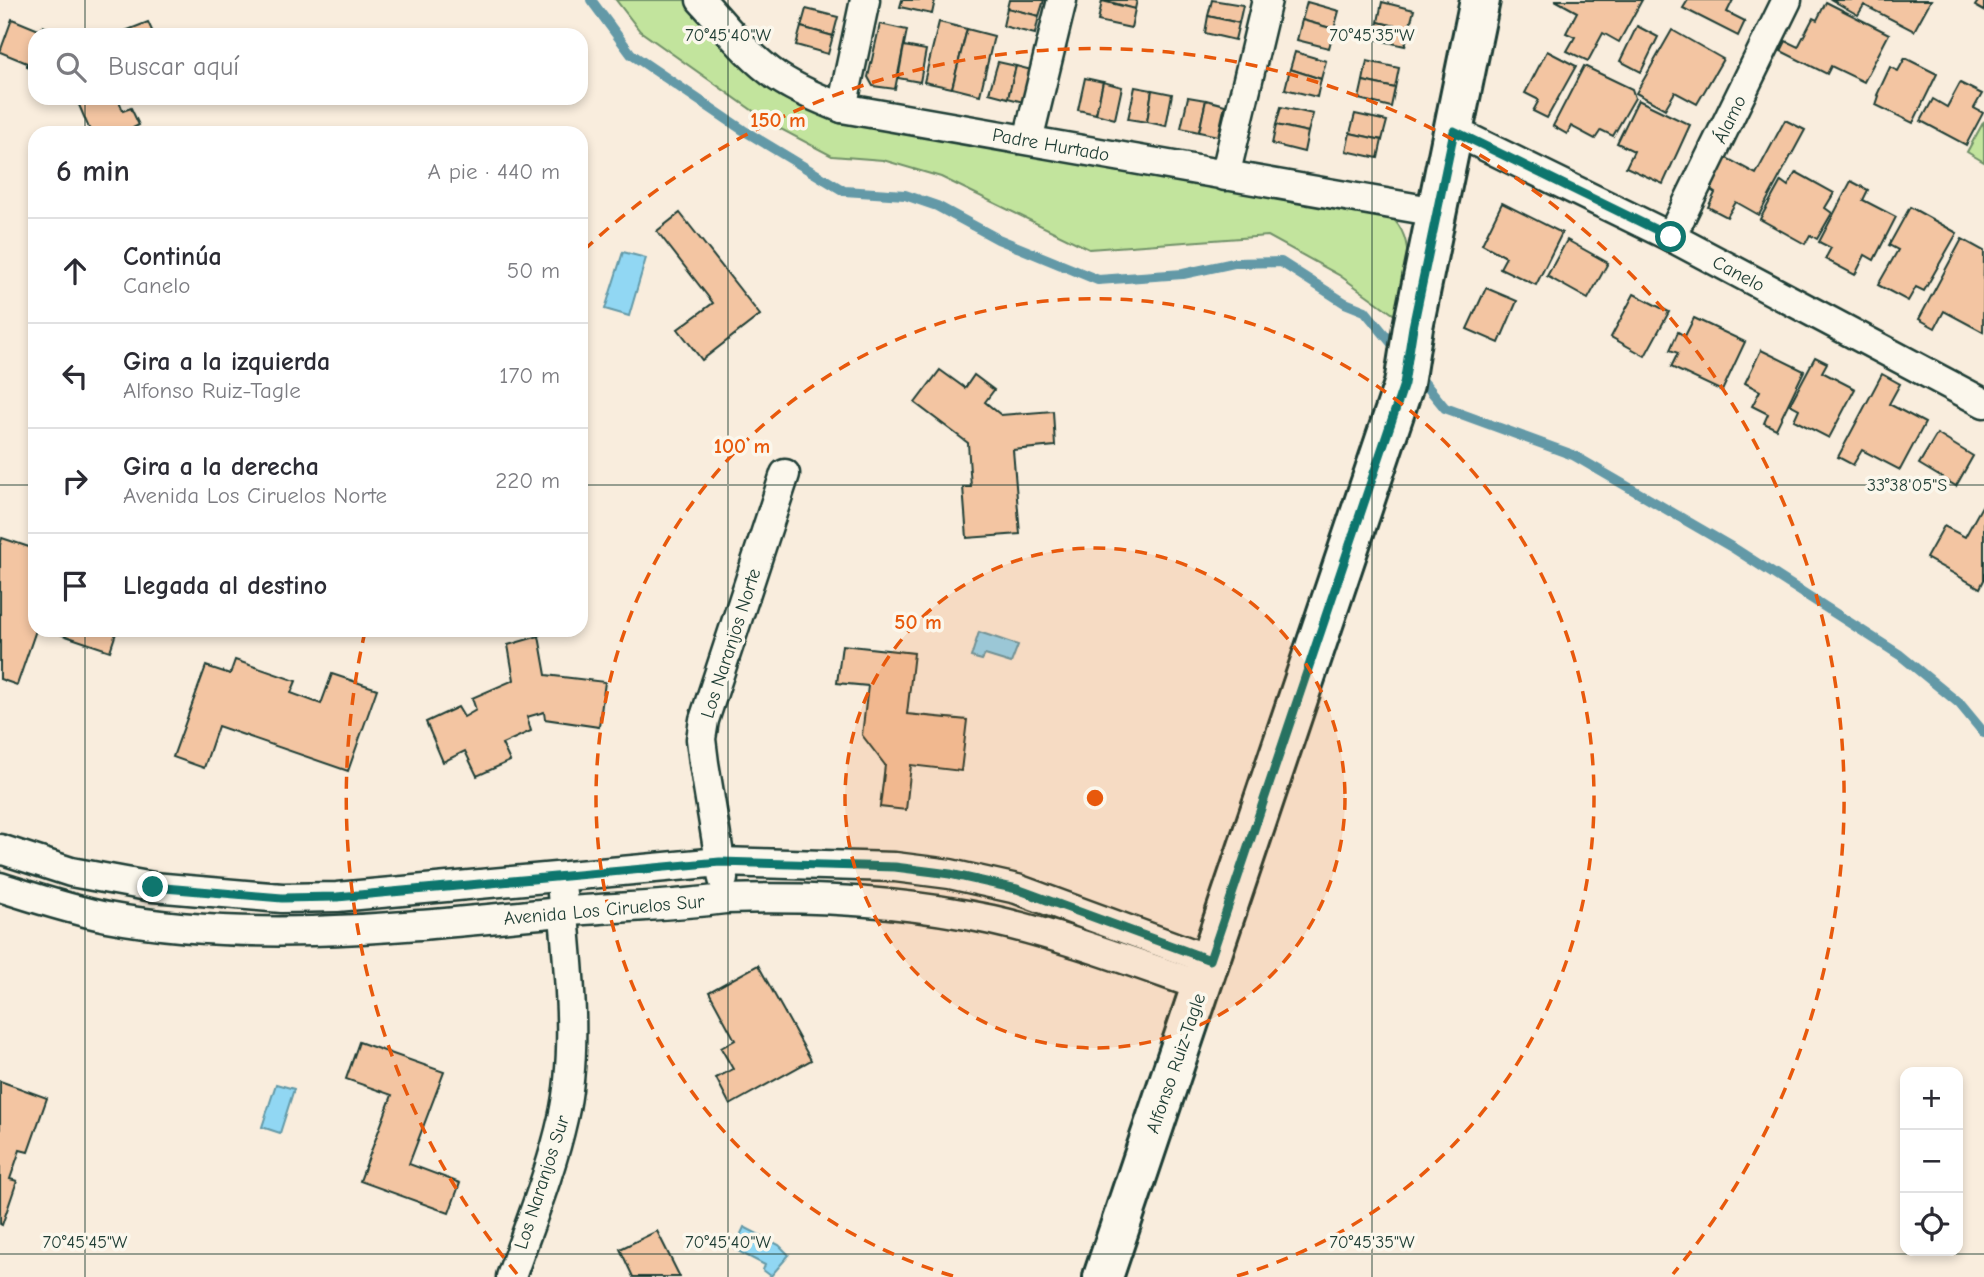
<!DOCTYPE html>
<html lang="es">
<meta charset="utf-8">
<style>
body{margin:0;font-family:"Comic Neue",sans-serif;background:#f2f2f3;color:#2b2b33}
.controls{position:absolute;right:21px;bottom:21px;display:grid;overflow:hidden;border-radius:14px;box-shadow:0 4px 10px #0003}
.controls button{width:63px;height:63px;display:grid;place-items:center;padding:0;border:0;border-bottom:2px solid #e1e1e2;background:#fff;color:#2b2b33;font:35px sans-serif}
.stop{position:absolute;width:21px;height:21px;margin:-16px;border:5px solid #0f766e;border-radius:50%;background:#fff}
.stop.end{background:#0f766e;border-color:#fff;box-shadow:0 2px 7px #0008}
.list{margin:0;padding:0;list-style:none}
h2{display:flex;justify-content:space-between;align-items:center;height:91px;margin:0;padding:0 28px;font-size:30px}
h2 small{font-size:23px;font-weight:400;color:#7c7c81}
.list li{display:grid;grid-template-columns:46px 1fr auto;gap:21px;align-items:center;box-sizing:border-box;height:105px;padding:0 28px;border-top:2px solid #e1e1e2}
.list b{display:block;font-size:26px;white-space:nowrap}
.list p{margin:0;font-size:23px;white-space:nowrap;color:#7c7c81}
.list em{font-size:23px;font-style:normal;color:#7c7c81}
.icon{flex:none;width:38px;height:38px;fill:none;stroke:currentColor;stroke-width:2;stroke-linecap:round;stroke-linejoin:round}
.map{position:relative;flex:none;width:1984px;height:1277px;overflow:hidden}
.search{position:absolute;background:#fff;box-shadow:0 4px 10px #0003;left:28px;top:28px;width:560px;height:77px;display:flex;align-items:center;gap:18px;box-sizing:border-box;padding:0 24px;border-radius:21px;color:#7c7c81;font-size:26px}
.panel{position:absolute;background:#fff;box-shadow:0 4px 10px #0003;left:28px;top:126px;width:560px;height:511px;border-radius:21px}
.map>svg:first-child{display:block}
</style>
<div class="map">
<svg width="1984" height="1277" viewBox="0 0 1984 1277">
<rect width="100%" height="100%" fill="#f9eddd"/>
<filter id="ink" filterUnits="userSpaceOnUse"><feTurbulence type="fractalNoise" baseFrequency=".0143" numOctaves="2"/><feDisplacementMap in="SourceGraphic" scale="14" xChannelSelector="R" yChannelSelector="G"/><feConvolveMatrix kernelMatrix="1 2 1 2 8 2 1 2 1" color-interpolation-filters="sRGB"/></filter>
<g filter="url(#ink)">
<g fill="#c2e49d" stroke="#709068" stroke-width="2">
<path d="M616,0H686L762,84L781,97L840,119L1387,214C1420,236 1405,287 1400,319L1339,275L1268,236L1089,249L941,177L883,160L832,156L773,125L640,31Z"/>
<path d="M1984,121V162L1967,152Z"/>
</g>
<g fill="#91d7f3" stroke="#6399a7" stroke-width="2">
<path d="M623,252L646,258L629,316L605,309Z"/>
<path d="M979,632L1018,645L1011,663L985,655L982,660L971,657Z"/>
<path d="M276,1084L294,1089L280,1133L262,1127Z"/>
<path d="M744,1227L779,1245L789,1255L771,1276L763,1270L765,1265L734,1249Z"/>
</g>
<g fill="none" stroke-linecap="round" stroke-linejoin="round">
<g stroke="#6399a7" stroke-width="10">
<path d="M591,0L631,54L743,130L844,191L905,195L937,206L998,239L1098,280L1183,274L1234,263L1281,262L1345,303L1365,311L1399,352"/>
<path d="M1417,374L1445,408L1573,455L1735,549L1900,655L1960,704L1984,733"/>
</g>
</g>
<g fill="#f3c5a2" stroke="#1f3d34" stroke-width="2">
<path d="M902,0H935L932,14L900,7Z"/>
<path d="M1009,0H1044L1039,16L1007,8Z"/>
<path d="M1103,0H1137L1135,9Z"/>
<path d="M1212,0L1243,5L1239,23L1208,16Z"/>
<path d="M1555,0H1642L1619,42L1603,33L1588,61L1567,51L1575,37L1566,33L1577,12Z"/>
<path d="M1688,0H1733L1727,12L1745,21L1738,36L1683,8Z"/>
<path d="M1832,0H1931L1914,31L1864,5L1858,15Z"/>
<path d="M1979,0H1984V11L1975,6Z"/>
<path d="M1102,1L1135,9L1131,28L1098,21Z"/>
<path d="M1307,2L1339,11L1334,29L1302,20Z"/>
<path d="M1382,2L1414,10L1409,29L1378,22Z"/>
<path d="M1826,2L1889,34L1864,82L1831,66L1827,74L1781,51L1786,41L1798,47L1813,18L1817,20Z"/>
<path d="M1007,8L1039,16L1035,34L1003,26Z"/>
<path d="M806,9L838,17L833,36L801,27Z"/>
<path d="M1208,16L1239,23L1235,40L1205,33Z"/>
<path d="M12,19L41,31L43,26L65,35H35V70L27,67V63L0,52Z"/>
<path d="M1302,20L1334,29L1329,48L1297,40Z"/>
<path d="M148,22L154,35H115Z"/>
<path d="M939,22L967,29L952,88L924,82Z"/>
<path d="M1378,22L1409,29L1405,46L1374,39Z"/>
<path d="M880,24L907,30L895,89L873,86L868,77Z"/>
<path d="M1637,26L1658,37L1641,72L1620,61Z"/>
<path d="M801,27L833,36L828,54L796,45Z"/>
<path d="M967,29L994,36L980,95L952,88Z"/>
<path d="M1672,30L1723,59L1697,104L1675,92L1665,109L1636,93Z"/>
<path d="M904,46L926,50L920,82L898,78Z"/>
<path d="M1547,51L1576,66L1547,118L1533,111L1539,100L1525,93Z"/>
<path d="M1295,52L1326,61L1321,79L1290,69Z"/>
<path d="M1905,58L1937,74L1913,123L1876,105L1879,96L1877,95L1890,67L1898,71Z"/>
<path d="M1367,61L1399,68L1395,88L1363,81Z"/>
<path d="M998,62L1016,66L1008,98L989,93Z"/>
<path d="M1016,66L1035,71L1027,103L1008,98Z"/>
<path d="M1584,66L1632,89L1635,98L1613,136L1601,130L1595,139L1571,126L1567,134L1553,126Z"/>
<path d="M1290,69L1321,79L1317,97L1285,89Z"/>
<path d="M1085,78L1103,82L1096,114L1078,110Z"/>
<path d="M1363,81L1395,88L1391,107L1359,99Z"/>
<path d="M1103,82L1122,87L1115,119L1096,114Z"/>
<path d="M1960,83L1982,94L1974,108L1983,113L1966,145L1921,121L1933,99L1947,107Z"/>
<path d="M1135,87L1152,90L1147,122L1128,119Z"/>
<path d="M1152,90L1172,94L1166,126L1147,122Z"/>
<path d="M1188,97L1206,100L1199,132L1181,128Z"/>
<path d="M76,98H118L123,111L131,108L139,125L131,129L133,133H91Z"/>
<path d="M1206,100L1225,105L1218,136L1199,132Z"/>
<path d="M1638,100L1690,125L1663,184L1626,167L1634,151L1617,143Z"/>
<path d="M1281,107L1313,114L1308,132L1276,125Z"/>
<path d="M1355,114L1387,121L1382,140L1350,133Z"/>
<path d="M1785,120L1805,130L1759,215L1736,202L1727,217L1708,207L1715,193L1706,187L1723,156L1756,174Z"/>
<path d="M1276,125L1308,132L1304,152L1272,144Z"/>
<path d="M1350,133L1382,140L1378,158L1346,151Z"/>
<path d="M1796,172L1834,193L1825,208L1832,213L1817,239L1810,235L1805,244L1760,219L1781,181L1788,186Z"/>
<path d="M1851,181L1868,190L1863,200L1896,217L1874,260L1865,255L1855,275L1825,259L1831,248L1819,242Z"/>
<path d="M1502,203L1562,233L1536,285L1500,268L1506,257L1482,244Z"/>
<path d="M1910,207L1957,233L1924,291L1916,287L1908,301L1878,285L1898,250L1889,245Z"/>
<path d="M680,213L760,315L702,360L678,329L713,303L657,231Z"/>
<path d="M1962,239L1984,251L1983,332L1944,311L1935,328L1919,319Z"/>
<path d="M1567,240L1608,263L1588,299L1547,276Z"/>
<path d="M1486,288L1517,301L1499,343L1467,329Z"/>
<path d="M1634,294L1669,312L1645,356L1611,337Z"/>
<path d="M1694,318L1745,342L1722,391L1671,367L1678,353L1670,350L1678,332L1685,336Z"/>
<path d="M1761,350L1804,371L1776,429L1764,423L1768,414L1752,406L1760,391L1745,383Z"/>
<path d="M1815,357L1827,363L1822,372L1855,389L1829,438L1794,420L1799,409L1790,404Z"/>
<path d="M940,370L965,388L974,375L994,390L985,402L1001,415L1053,411L1055,446L1013,450L1020,534L967,538L963,487H971L968,443L915,403Z"/>
<path d="M1882,374L1900,384L1889,404L1925,423L1900,470L1862,450L1853,465L1838,457Z"/>
<path d="M1937,434L1973,456L1956,486L1919,464Z"/>
<path d="M1982,506L1984,507V580L1980,588L1926,558L1944,526L1965,537Z"/>
<path d="M2,538L35,549L36,630L17,685L0,679V545Z"/>
<path d="M48,630H117L110,651Z"/>
<path d="M539,636L546,675L605,682L599,727L545,719L544,712L527,717L531,731L502,744L510,761L477,776L465,751L443,762L426,722L458,707L464,717L476,710L472,698L514,680L508,645Z"/>
<path d="M842,645L914,653L907,714L967,720L961,771L911,765L906,810L880,807L885,765L862,735L868,686L837,683Z"/>
<path d="M235,660L296,681L291,693L321,704L332,674L377,689L348,771L218,726L204,768L173,757L206,666L230,674Z"/>
<path d="M758,965L811,1060L730,1105L716,1078L733,1069L721,1048L735,1040L709,992Z"/>
<path d="M359,1042L444,1072L409,1164L460,1183L449,1213L360,1181L392,1095L346,1079Z"/>
<path d="M0,1081L47,1098L28,1152L20,1150L10,1179L17,1181L2,1225L0,1224Z"/>
<path d="M657,1231L680,1277H633L620,1249Z"/>
</g>
<g fill="none" stroke-linecap="round" stroke-linejoin="round">
<defs>
<g id="minor">
<path d="M701,0C725,26 748,57 778,77C798,90 820,99 842,108L1437,212"/>
<path d="M842,108L865,0"/>
<path d="M1454,131L1671,237L1984,403"/>
<path d="M1028,140L1062,0"/>
<path d="M1225,176L1267,0"/>
<path d="M1671,237L1787,0"/>
<path d="M0,849L71,872L153,887L282,898L337,897L720,862L895,867L950,874L1017,889L1210,960"/>
<path d="M723,879L704,763L701,739L704,720L785,474"/>
<path d="M0,887C35,898 71,910 107,917C258,945 410,926 561,912C616,907 671,906 725,899C815,896 904,901 992,920C1063,936 1132,962 1201,986"/>
<path d="M511,1277C529,1225 551,1172 563,1118C579,1048 568,964 562,893"/>
</g>
<path id="secondary" d="M1103,1277L1404,384L1413,327L1480,0"/>
</defs>
<use href="#minor" stroke="#1f3d34" stroke-width="33"/>
<use href="#secondary" stroke="#1f3d34" stroke-width="44"/>
<use href="#minor" stroke="#fbf7ec" stroke-width="28"/>
<use href="#secondary" stroke="#fbf7ec" stroke-width="38"/>
</g>
</g>
<g fill="none" stroke-linecap="round" stroke-linejoin="round" filter="url(#ink)">
<path stroke="#0f766e" stroke-width="9" d="M153,887L282,898L337,897L720,862L895,867L950,874L1017,889L1210,960L1404,384L1413,327L1454,131L1671,237"/>
</g>
<path fill="none" stroke="#1f3d34" stroke-width="2" stroke-opacity="0.45" d="M85,0V35M728,0V1277M1372,0V1277M85,98V133M0,485H35M581,485H1984M85,630V1277M0,1254H1984"/>
<circle cx="1095" cy="798" r="250" fill="#e8590c" fill-opacity=".12"/>
<g fill="none" stroke="#e8590c" stroke-width="3.5" stroke-dasharray="12 9">
<circle cx="1095" cy="798" r="250"/>
<path d="M953 1276A499 499 0 1 1 1237 1276"/>
<path d="M517 1274A749 749 0 0 1 364 636M584 250A749 749 0 0 1 1673 1274"/>
</g>
<g text-anchor="middle" stroke-width="7" stroke-linejoin="round" paint-order="stroke">
<g font-size="19" fill="#1f3d34" stroke="#fbf7ec">
<text transform="translate(1729 119) rotate(-64)" y="7">Álamo</text>
<text transform="translate(1051 144) rotate(10)" y="7">Padre Hurtado</text>
<text transform="translate(1739 273) rotate(28)" y="7">Canelo</text>
<text transform="translate(730 643) rotate(-72)" y="7">Los Naranjos Norte</text>
<text transform="translate(604 909) rotate(-5)" y="7">Avenida Los Ciruelos Sur</text>
<text transform="translate(1175 1063) rotate(-71)" y="7">Alfonso Ruiz-Tagle</text>
<text transform="translate(541 1182) rotate(-72)" y="7">Los Naranjos Sur</text>
</g>
</g>
<g font-size="18" text-anchor="middle" fill="#1f3d34" stroke="#fbf7ec" stroke-width="7" stroke-linejoin="round" paint-order="stroke">
<text x="728" y="41">70°45'40"W</text>
<text x="1372" y="41">70°45'35"W</text>
<text x="1907" y="491">33°38'05"S</text>
<text x="85" y="1248">70°45'45"W</text>
<text x="728" y="1248">70°45'40"W</text>
<text x="1372" y="1248">70°45'35"W</text>
</g>
<circle cx="1095" cy="798" r="10" fill="#e8590c" stroke="#fbf7ec" stroke-width="3.5"/>
<g font-size="21" text-anchor="middle" font-weight="bold" fill="#e8590c" stroke="#fbf7ec" stroke-width="7" stroke-linejoin="round" paint-order="stroke">
<text x="778" y="127">150 m</text>
<text x="742" y="453">100 m</text>
<text x="918" y="629">50 m</text>
</g>
</svg>
<div class="controls">
<button>+</button>
<button>−</button>
<button><svg class="icon" aria-label="locate" viewBox="0 0 24 24"><circle cx="12" cy="12" r="6"/><path d="M12 2v4M12 18v4M2 12h4M18 12h4"/></svg></button>
</div>
<div class="stop" style="left:1671px;top:237px"></div>
<div class="stop end" style="left:153px;top:887px"></div>
<div class="search"><svg class="icon" aria-label="search" viewBox="0 0 24 24"><circle cx="10" cy="10" r="6"/><path d="M15 15l6 6"/></svg>Buscar aquí</div>
<section class="panel">
<h2>6 min<small>A pie · 440 m</small></h2>
<ul class="list">
<li><svg class="icon" aria-label="ahead" viewBox="0 0 24 24"><path d="M12 20V5M6 11l6-6 6 6"/></svg><div><b>Continúa</b><p>Canelo</p></div><em>50 m</em></li>
<li><svg class="icon" aria-label="left" viewBox="0 0 24 24"><path d="M17 20v-9H6M10 6l-5 5 5 5"/></svg><div><b>Gira a la izquierda</b><p>Alfonso Ruiz-Tagle</p></div><em>170 m</em></li>
<li><svg class="icon" aria-label="right" viewBox="0 0 24 24"><path d="M7 20v-9h11M14 6l5 5-5 5"/></svg><div><b>Gira a la derecha</b><p>Avenida Los Ciruelos Norte</p></div><em>220 m</em></li>
<li><svg class="icon" aria-label="arrive" viewBox="0 0 24 24"><path d="M6 21V4h12l-3 4 3 4H6"/></svg><div><b>Llegada al destino</b></div></li>
</ul>
</section>
</div>
